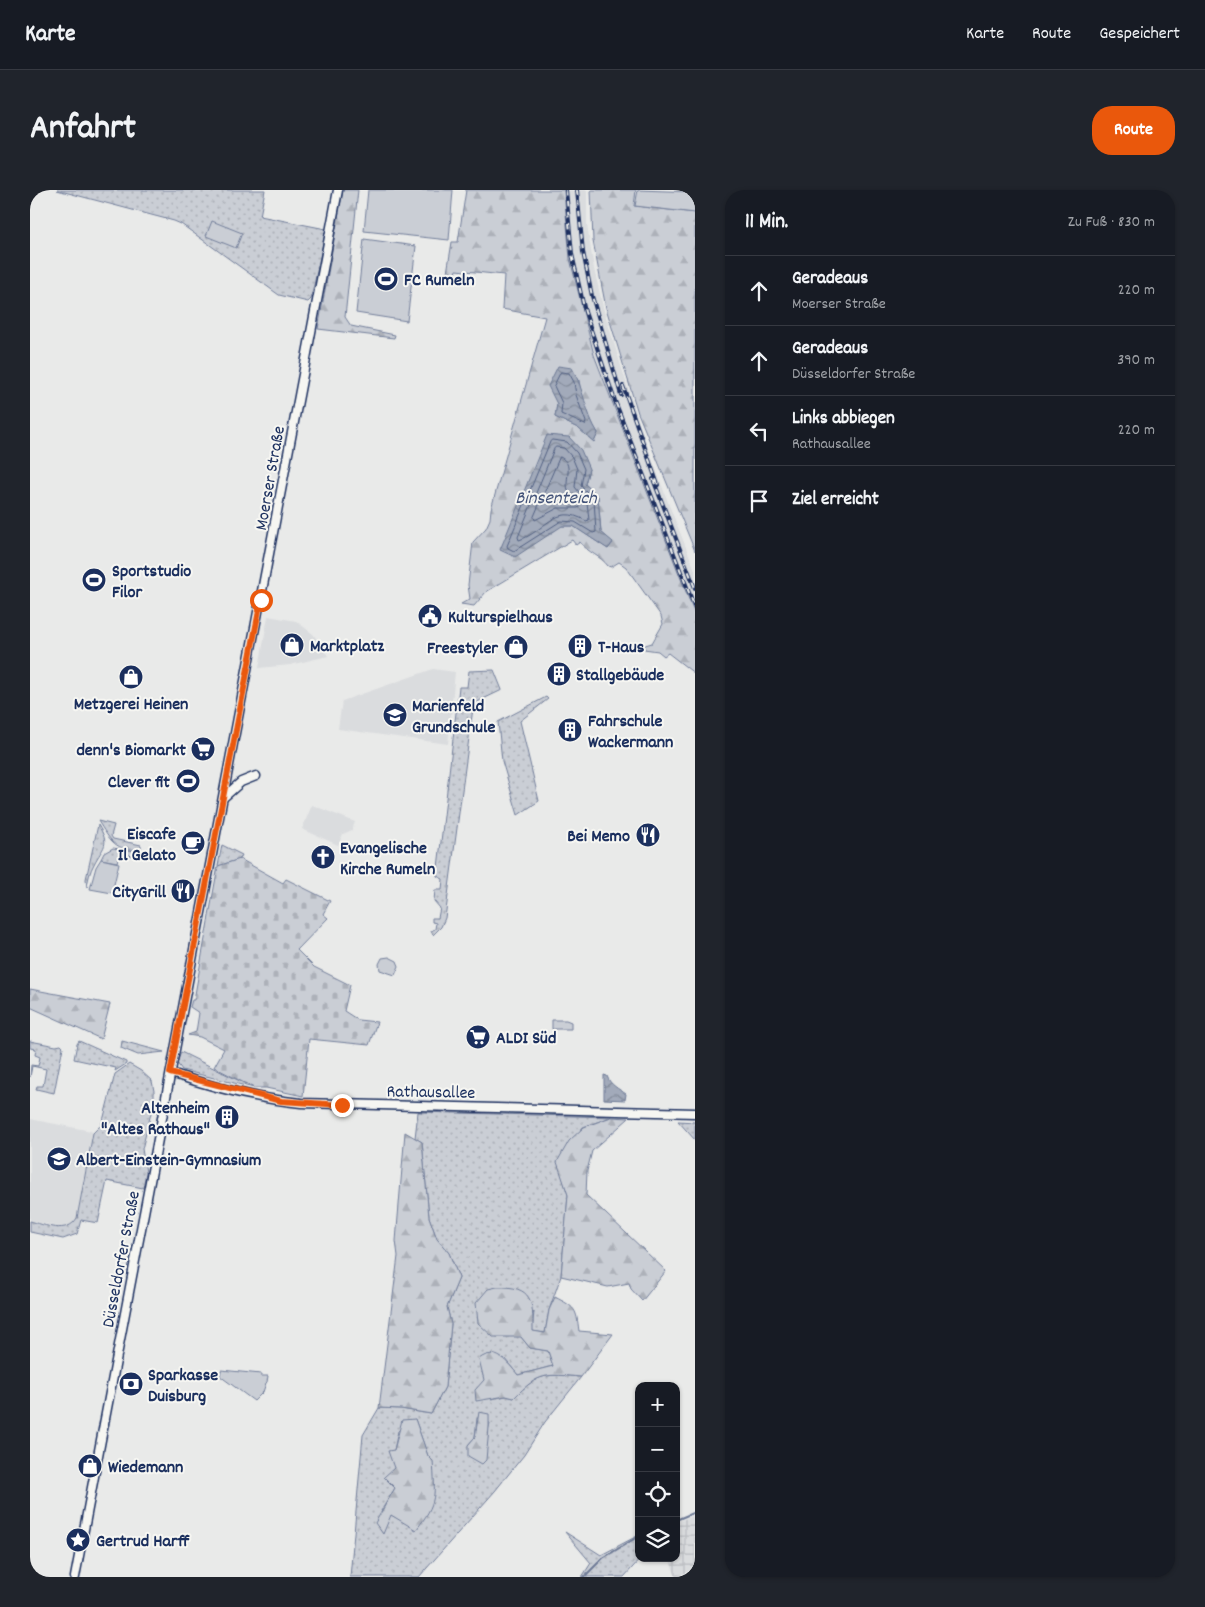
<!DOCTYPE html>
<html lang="de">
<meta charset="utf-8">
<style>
body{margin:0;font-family:Dekko,sans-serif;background:#20242c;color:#f1f3f6}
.controls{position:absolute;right:15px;bottom:15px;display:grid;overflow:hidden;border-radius:10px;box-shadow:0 1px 4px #0004}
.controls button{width:45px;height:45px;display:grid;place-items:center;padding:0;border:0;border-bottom:1px solid #363941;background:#171b24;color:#f1f3f6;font:25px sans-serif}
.stop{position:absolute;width:15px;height:15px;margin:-11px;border:4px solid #ea580c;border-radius:50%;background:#fff}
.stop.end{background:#ea580c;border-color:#fff;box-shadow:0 1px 5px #0008}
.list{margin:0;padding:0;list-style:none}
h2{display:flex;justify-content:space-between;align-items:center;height:65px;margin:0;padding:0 20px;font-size:21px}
h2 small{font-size:16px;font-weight:400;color:#9ea1a6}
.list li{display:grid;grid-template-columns:32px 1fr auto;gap:15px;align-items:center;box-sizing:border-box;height:70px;padding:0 20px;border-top:1px solid #363941}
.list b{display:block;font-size:19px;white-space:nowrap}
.list p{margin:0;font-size:16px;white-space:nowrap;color:#9ea1a6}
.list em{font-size:16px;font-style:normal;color:#9ea1a6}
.icon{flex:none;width:28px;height:28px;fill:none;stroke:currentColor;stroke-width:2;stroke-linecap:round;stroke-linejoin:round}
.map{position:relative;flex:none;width:665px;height:1387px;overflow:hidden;border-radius:20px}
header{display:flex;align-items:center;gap:30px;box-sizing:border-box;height:70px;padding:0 25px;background:#171b24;border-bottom:1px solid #363941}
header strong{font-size:24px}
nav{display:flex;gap:28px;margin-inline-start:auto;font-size:18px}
.intro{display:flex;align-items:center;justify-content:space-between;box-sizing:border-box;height:120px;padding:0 30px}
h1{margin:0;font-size:35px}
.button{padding:12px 22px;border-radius:20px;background:#ea580c;color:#fff;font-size:18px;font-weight:700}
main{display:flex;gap:30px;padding:0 30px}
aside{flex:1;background:#171b24;border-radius:20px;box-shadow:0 1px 4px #0004}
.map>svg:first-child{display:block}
</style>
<header>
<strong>Karte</strong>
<nav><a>Karte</a><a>Route</a><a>Gespeichert</a></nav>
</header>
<div class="intro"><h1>Anfahrt</h1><a class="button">Route</a></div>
<main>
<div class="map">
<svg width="665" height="1387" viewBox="0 0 665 1387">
<defs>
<pattern id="industrial-grid" width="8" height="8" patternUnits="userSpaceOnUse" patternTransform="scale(1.25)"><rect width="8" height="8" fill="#dadcde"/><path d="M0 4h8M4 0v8" fill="none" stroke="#babdc1"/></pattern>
<pattern id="grass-dots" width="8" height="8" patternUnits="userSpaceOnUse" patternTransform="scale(1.25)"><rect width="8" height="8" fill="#caced5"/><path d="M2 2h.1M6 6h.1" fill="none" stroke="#adb1b9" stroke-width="1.8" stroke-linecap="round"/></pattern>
<pattern id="forest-firs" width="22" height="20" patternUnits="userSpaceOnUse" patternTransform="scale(1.25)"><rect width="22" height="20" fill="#caced5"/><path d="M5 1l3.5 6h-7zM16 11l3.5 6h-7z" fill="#adb1b9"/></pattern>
<pattern id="cemetery-stones" width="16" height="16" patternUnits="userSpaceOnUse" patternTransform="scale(1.25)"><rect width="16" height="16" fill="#caced5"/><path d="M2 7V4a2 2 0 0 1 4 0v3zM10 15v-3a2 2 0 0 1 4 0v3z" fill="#adb1b9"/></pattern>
<pattern id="water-waves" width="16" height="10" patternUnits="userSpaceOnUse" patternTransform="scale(1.25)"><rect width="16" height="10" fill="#a2aaba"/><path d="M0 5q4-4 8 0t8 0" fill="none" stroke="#838b9a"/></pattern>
</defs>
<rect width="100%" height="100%" fill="#e9eae9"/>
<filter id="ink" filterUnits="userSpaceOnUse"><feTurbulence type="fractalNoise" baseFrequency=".02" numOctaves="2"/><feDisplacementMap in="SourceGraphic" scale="10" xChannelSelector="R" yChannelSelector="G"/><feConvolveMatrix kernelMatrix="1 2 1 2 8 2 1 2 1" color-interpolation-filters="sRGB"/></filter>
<g filter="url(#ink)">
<g fill="#dadcde">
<path d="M534,0H557V35L564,79L574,121L608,230L639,315L665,380V425L564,165L540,69Z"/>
<path d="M238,426L266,431L283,444L298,466L260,475L229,478Z"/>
<path d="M403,479L425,482L418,554L308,539L312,511Z"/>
<path d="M282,615L325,632L322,640L313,644L308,655L272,639Z"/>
<path d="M0,929L61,941L63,943L47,1028L45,1033L37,1037L32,1038L0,1031Z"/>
</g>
<path fill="url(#industrial-grid)" d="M665,1325V1379L646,1387L639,1368H646V1332Z"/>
<g fill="url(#grass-dots)" stroke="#727e9a" fill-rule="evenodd">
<path d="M27,0H235L230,26L296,39L281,109L278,112L249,105L151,34L144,31Z"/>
<path d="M464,480L472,500L447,512L443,518L415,728L411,737L403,745L401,741L405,739L406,733L402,732V728H408L410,718L404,711L405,700H412L413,689L407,686L429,497H437L439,481Z"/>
<path d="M516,507L518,509L490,531L509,611L488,625L472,571L468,532Z"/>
<path d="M68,631L84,635L81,646L83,649L111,655V658C86,664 79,648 68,631Z"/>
<path d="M68,635C81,656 73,656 64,674C60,681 58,689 57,697L56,689Z"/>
<path d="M192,655L212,665L210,669L188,676Z"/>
<path d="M83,658L104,661H113L111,668L90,663L87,672L71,669L74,663Z"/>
<path d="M0,851L26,856L31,855L33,857L24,903L6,899L7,896H13L16,879L2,876L0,887L1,875L8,876L10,867L5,865L6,859L0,858Z"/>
<path d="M49,851L96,872V874L85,881L86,878L44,869L47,854Z"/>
<path d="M92,851L134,862L108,865L91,858Z"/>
<path d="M151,862L224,898L152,880L147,873Z"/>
<path d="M99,874L111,881L122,891L124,901V911L112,959L116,982L113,998L77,991L68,1033L51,1030L47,1044L33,1049L0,1042V1031C15,1035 37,1045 47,1028L63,943L71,935L74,927L85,884Z"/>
<path d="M388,922L581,927L553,937L528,972L538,1005L531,1086L519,1120L515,1143L502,1141L504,1122L491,1147L500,1158L518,1161L523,1176L488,1185L474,1168L452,1182L461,1209L476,1206L484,1208C509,1182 516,1184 551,1187L515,1232L494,1265L465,1301L389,1387H320L333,1245L349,1218L371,1219L401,1224L415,1197L421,1134L417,1117L429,1088L419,1063L407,1049L399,1027L392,952L385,948ZM447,1228L460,1233L458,1241L438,1255L445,1247ZM385,1229L398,1266L370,1329L351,1321L365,1298L364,1260L368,1241Z"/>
<path d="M648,931L665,932V950Z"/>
<path d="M535,1342L571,1365L609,1345V1368H611L594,1387H552L561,1373Z"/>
</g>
<g fill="url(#forest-firs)" stroke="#727e9a" fill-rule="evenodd">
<path d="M313,0H328L315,127L321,136L365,145L364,148L288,139Z"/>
<path d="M436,0H534L540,69L564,165L665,425V484L638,463L634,466L628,461L614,459L612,456L622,453L633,434L631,426L596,377L589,372L581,377L578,376C571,366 558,363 550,352L546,355L542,350L456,402L444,416L431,414L440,409L438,395L443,352L456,338L460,329L461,319L515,127L472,119L474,85L426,80L423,91L416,89L422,52H428ZM549,190C551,207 559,229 568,243L564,252L548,238L525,227L527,214ZM559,279L555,294L568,306L571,342L583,353L578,359L543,336H532Z"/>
<path d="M561,0H606L604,16L665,23V361L608,223L576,118L563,51Z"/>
<path d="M0,799L80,814L71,849L0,817Z"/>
<path d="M581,927L599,928L562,961L557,981L556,1005L636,1081L612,1111L601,1099L599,1093L578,1097L531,1086L538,1005L527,972L539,951L554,937Z"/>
<path d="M375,942L392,952L399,1027L407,1049L419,1063L429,1088L417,1117L421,1134L415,1197L401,1224L371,1219L349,1218L368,1066L366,1051Z"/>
<path d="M467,1097C503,1096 503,1111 503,1141L515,1143L519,1120L525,1107C546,1118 546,1118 549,1141L583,1144L551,1187C516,1184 509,1182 484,1208L476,1206L446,1211L445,1200L454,1190L449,1169C466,1156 478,1173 488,1185L523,1176L518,1161L500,1158L491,1147H463L448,1133L446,1113L458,1099Z"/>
<path d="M449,1222L459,1224C460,1239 457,1255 456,1270L452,1274L438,1266V1255L445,1247Z"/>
<path d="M385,1229L398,1266L403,1271C405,1305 408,1312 386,1340L361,1325L353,1344L345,1333L365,1298L354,1287L364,1278L358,1261L364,1260L372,1230Z"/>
</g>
<path fill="url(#cemetery-stones)" stroke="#727e9a" d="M210,669L253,693L256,689L300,711L293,724L298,728L267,760L284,777L320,795L314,821L328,830L347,832L339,855L279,849L273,906L236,898H224L184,877L194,859L170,847L158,845L166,842L169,823L160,817L162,810H164L188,676Z"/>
<g fill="#caced5" stroke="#727e9a">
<path d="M338,0H423L419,50L334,41Z"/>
<path d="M608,0L665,2V23L605,16Z"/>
<path d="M182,31L212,43L206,58L176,46Z"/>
<path d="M334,49L386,56L377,131L326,123Z"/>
<path d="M71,669L89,673L82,703L60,699L66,677Z"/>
<path d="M359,767L367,771L369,776L365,785L350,780L349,774L352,768Z"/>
<path d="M522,830H536L541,832V839H522Z"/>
<path d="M191,1180L231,1184V1186H238L237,1192L236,1193L233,1202L224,1211L190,1186Z"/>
</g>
<g fill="url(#water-waves)" stroke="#6c7995">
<path d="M528,176L542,178C554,198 555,223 568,243L564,252L548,238L525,227L527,214L518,196Z"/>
<path d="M517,245L539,247L551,260L559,279L555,294L568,306L571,342L583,352L578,359L543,336H532L485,367L470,360Z"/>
<path d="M574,885L577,886C580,895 589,899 596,904L595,910L574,909Z"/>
</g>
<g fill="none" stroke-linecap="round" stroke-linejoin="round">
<g stroke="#516083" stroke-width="1">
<path d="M531,182L539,183L544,192L546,205L556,232L555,235L531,224L532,213L524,196Z"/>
<path d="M522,250L537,252L547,263L554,279L551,296L564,309L566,342L563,343L545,332L531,331L484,361L478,358L477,356L520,252Z"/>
<path d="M526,257L534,258L542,267L547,279L545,297L557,312L559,330L556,331C525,312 515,342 489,350L488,347L524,259Z"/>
<path d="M530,267C545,274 534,288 538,300C540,307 547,310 550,316L548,318H528L505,330L504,327Z"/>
</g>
<g stroke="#6c7995" stroke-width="2">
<path d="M646,1330L665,1322"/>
<path d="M554,1387L573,1368L609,1346"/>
</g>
<defs>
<g id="secondary">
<path d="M194,607L211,592L226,586"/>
<path d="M141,883C182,897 228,909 271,913L665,923"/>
<path d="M45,1387L308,0"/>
</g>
</defs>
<use href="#secondary" stroke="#1b2f5e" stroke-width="11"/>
<use href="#secondary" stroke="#f6f6f2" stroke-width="8"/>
<defs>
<g id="rail">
<path d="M536,0L542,64L555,122L585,211L665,418"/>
<path d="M547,0L553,62L562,106L591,205"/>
<path d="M593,196L628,295"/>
<path d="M623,289L665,398"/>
</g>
</defs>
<use href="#rail" stroke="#1b2f5e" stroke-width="4"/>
<use href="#rail" stroke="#f6f6f2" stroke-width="2" stroke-dasharray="5.5" stroke-linecap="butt"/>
</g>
</g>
<g fill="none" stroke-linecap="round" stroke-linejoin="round" filter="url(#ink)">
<path stroke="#ea580c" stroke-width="6" d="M231,410L140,883L251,911L312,915"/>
</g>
<defs>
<symbol id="stadium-disc" viewBox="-11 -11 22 22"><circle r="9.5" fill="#1b2f5e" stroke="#f6f6f2"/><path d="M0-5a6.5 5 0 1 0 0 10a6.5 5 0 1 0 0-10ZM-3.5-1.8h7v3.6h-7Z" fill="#fff"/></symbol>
<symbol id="civic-disc" viewBox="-11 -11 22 22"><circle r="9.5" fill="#1b2f5e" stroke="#f6f6f2"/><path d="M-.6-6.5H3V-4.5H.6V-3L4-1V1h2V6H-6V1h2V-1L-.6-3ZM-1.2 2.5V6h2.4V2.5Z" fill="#fff"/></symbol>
<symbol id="shop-disc" viewBox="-11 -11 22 22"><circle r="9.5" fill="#1b2f5e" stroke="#f6f6f2"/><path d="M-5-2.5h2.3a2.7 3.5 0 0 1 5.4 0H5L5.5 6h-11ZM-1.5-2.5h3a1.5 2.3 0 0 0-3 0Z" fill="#fff"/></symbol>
<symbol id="building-disc" viewBox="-11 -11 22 22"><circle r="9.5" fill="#1b2f5e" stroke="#f6f6f2"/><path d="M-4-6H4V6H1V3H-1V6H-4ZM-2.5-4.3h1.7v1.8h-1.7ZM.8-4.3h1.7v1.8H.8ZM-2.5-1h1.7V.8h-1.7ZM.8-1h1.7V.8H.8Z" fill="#fff"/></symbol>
<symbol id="school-disc" viewBox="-11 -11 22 22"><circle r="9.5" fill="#1b2f5e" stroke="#f6f6f2"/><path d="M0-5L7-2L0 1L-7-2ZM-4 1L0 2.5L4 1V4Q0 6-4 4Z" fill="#fff"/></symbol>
<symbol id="supermarket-disc" viewBox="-11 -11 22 22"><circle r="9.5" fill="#1b2f5e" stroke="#f6f6f2"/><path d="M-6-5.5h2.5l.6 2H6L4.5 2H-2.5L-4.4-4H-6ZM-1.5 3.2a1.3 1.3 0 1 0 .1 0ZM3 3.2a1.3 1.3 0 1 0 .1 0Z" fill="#fff"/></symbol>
<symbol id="restaurant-disc" viewBox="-11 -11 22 22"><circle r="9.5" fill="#1b2f5e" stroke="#f6f6f2"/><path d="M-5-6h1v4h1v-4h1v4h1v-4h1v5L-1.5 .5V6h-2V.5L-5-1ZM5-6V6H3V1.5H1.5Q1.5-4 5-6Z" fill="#fff"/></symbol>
<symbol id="cafe-disc" viewBox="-11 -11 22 22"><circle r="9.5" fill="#1b2f5e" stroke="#f6f6f2"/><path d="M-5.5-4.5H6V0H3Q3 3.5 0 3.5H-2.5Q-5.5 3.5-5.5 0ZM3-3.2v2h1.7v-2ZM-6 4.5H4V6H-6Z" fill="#fff"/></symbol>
<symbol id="church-disc" viewBox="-11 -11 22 22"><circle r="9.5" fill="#1b2f5e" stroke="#f6f6f2"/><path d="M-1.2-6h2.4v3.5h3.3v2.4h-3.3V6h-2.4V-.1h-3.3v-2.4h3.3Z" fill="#fff"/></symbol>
<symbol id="bank-disc" viewBox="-11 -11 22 22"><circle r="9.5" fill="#1b2f5e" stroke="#f6f6f2"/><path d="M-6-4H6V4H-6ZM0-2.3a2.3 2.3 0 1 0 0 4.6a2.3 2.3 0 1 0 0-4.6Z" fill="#fff"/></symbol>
<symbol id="sight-disc" viewBox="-11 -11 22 22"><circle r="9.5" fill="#1b2f5e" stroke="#f6f6f2"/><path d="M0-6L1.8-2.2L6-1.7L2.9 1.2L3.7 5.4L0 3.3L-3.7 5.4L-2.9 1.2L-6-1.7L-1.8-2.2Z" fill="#fff"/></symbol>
</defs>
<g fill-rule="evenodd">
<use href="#stadium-disc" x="342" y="75" width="28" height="28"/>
<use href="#stadium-disc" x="50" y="376" width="28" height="28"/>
<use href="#civic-disc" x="386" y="412" width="28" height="28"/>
<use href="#shop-disc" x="248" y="441" width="28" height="28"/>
<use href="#building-disc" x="536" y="442" width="28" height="28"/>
<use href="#shop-disc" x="472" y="443" width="28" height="28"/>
<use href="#building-disc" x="515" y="470" width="28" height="28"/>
<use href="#shop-disc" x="87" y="473" width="28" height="28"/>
<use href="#school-disc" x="351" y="511" width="28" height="28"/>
<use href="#building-disc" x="526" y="526" width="28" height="28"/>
<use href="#supermarket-disc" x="159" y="545" width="28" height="28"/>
<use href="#stadium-disc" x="144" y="577" width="28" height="28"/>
<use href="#restaurant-disc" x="604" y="631" width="28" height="28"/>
<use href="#cafe-disc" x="149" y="639" width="28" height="28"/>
<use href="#church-disc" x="279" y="653" width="28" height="28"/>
<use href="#restaurant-disc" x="139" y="687" width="28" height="28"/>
<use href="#supermarket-disc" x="434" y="833" width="28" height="28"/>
<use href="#building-disc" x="183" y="913" width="28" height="28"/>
<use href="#school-disc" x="15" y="955" width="28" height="28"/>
<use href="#bank-disc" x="87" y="1180" width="28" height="28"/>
<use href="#shop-disc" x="46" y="1262" width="28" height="28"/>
<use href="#sight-disc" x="34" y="1336" width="28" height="28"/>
</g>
<g text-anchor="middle" stroke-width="4" stroke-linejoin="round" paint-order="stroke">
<g font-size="18" font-weight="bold" fill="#1b2f5e" stroke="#f6f6f2" text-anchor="start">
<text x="374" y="95">FC Rumeln</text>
<text x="82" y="386">Sportstudio<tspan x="82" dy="21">Filor</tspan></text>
<text x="418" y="432">Kulturspielhaus</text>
<text x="280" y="461">Marktplatz</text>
<text x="568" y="462">T-Haus</text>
<text x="468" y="463" text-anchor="end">Freestyler</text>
<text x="546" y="490">Stallgebäude</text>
<text x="101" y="519" text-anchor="middle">Metzgerei Heinen</text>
<text x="382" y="521">Marienfeld<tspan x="382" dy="21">Grundschule</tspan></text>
<text x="558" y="536">Fahrschule<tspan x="558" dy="21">Wackermann</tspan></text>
<text x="156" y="565" text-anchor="end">denn's Biomarkt</text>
<text x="140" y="597" text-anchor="end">Clever fit</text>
<text x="146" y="649" text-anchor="end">Eiscafe<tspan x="146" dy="21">Il Gelato</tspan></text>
<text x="600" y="651" text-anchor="end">Bei Memo</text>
<text x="310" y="663">Evangelische<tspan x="310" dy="21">Kirche Rumeln</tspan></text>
<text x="136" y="707" text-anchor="end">CityGrill</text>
<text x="466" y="853">ALDI Süd</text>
<text x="180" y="923" text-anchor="end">Altenheim<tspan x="180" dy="21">"Altes Rathaus"</tspan></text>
<text x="46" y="975">Albert-Einstein-Gymnasium</text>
<text x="118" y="1190">Sparkasse<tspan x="118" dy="21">Duisburg</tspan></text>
<text x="78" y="1282">Wiedemann</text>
<text x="66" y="1356">Gertrud Harff</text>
</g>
<g font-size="18" fill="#1b2f5e" stroke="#f6f6f2">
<text transform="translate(239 288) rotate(-80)" y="6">Moerser Straße</text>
<text transform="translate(401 901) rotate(1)" y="6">Rathausallee</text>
<text transform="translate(90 1069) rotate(-79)" y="6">Düsseldorfer Straße</text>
</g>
<g font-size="19" font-style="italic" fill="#44547a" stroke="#f6f6f2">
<text x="526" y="313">Binsenteich</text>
</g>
</g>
</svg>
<div class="controls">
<button>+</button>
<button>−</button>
<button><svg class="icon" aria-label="locate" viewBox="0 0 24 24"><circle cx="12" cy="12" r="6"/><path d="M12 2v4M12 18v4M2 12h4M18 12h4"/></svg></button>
<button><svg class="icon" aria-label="layers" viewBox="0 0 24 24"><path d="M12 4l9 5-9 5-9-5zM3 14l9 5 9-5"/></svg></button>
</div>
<div class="stop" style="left:231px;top:410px"></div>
<div class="stop end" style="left:312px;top:915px"></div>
</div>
<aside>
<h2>11 Min.<small>Zu Fuß · 830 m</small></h2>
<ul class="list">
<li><svg class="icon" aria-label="ahead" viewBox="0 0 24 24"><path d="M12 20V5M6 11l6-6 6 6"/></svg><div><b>Geradeaus</b><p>Moerser Straße</p></div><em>220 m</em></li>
<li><svg class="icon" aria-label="ahead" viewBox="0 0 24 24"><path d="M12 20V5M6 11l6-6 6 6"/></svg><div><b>Geradeaus</b><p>Düsseldorfer Straße</p></div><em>390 m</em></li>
<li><svg class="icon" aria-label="left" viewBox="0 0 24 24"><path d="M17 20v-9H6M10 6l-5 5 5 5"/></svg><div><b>Links abbiegen</b><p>Rathausallee</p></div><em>220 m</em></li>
<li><svg class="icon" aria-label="arrive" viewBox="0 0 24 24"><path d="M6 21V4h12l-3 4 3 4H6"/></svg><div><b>Ziel erreicht</b></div></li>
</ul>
</aside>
</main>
